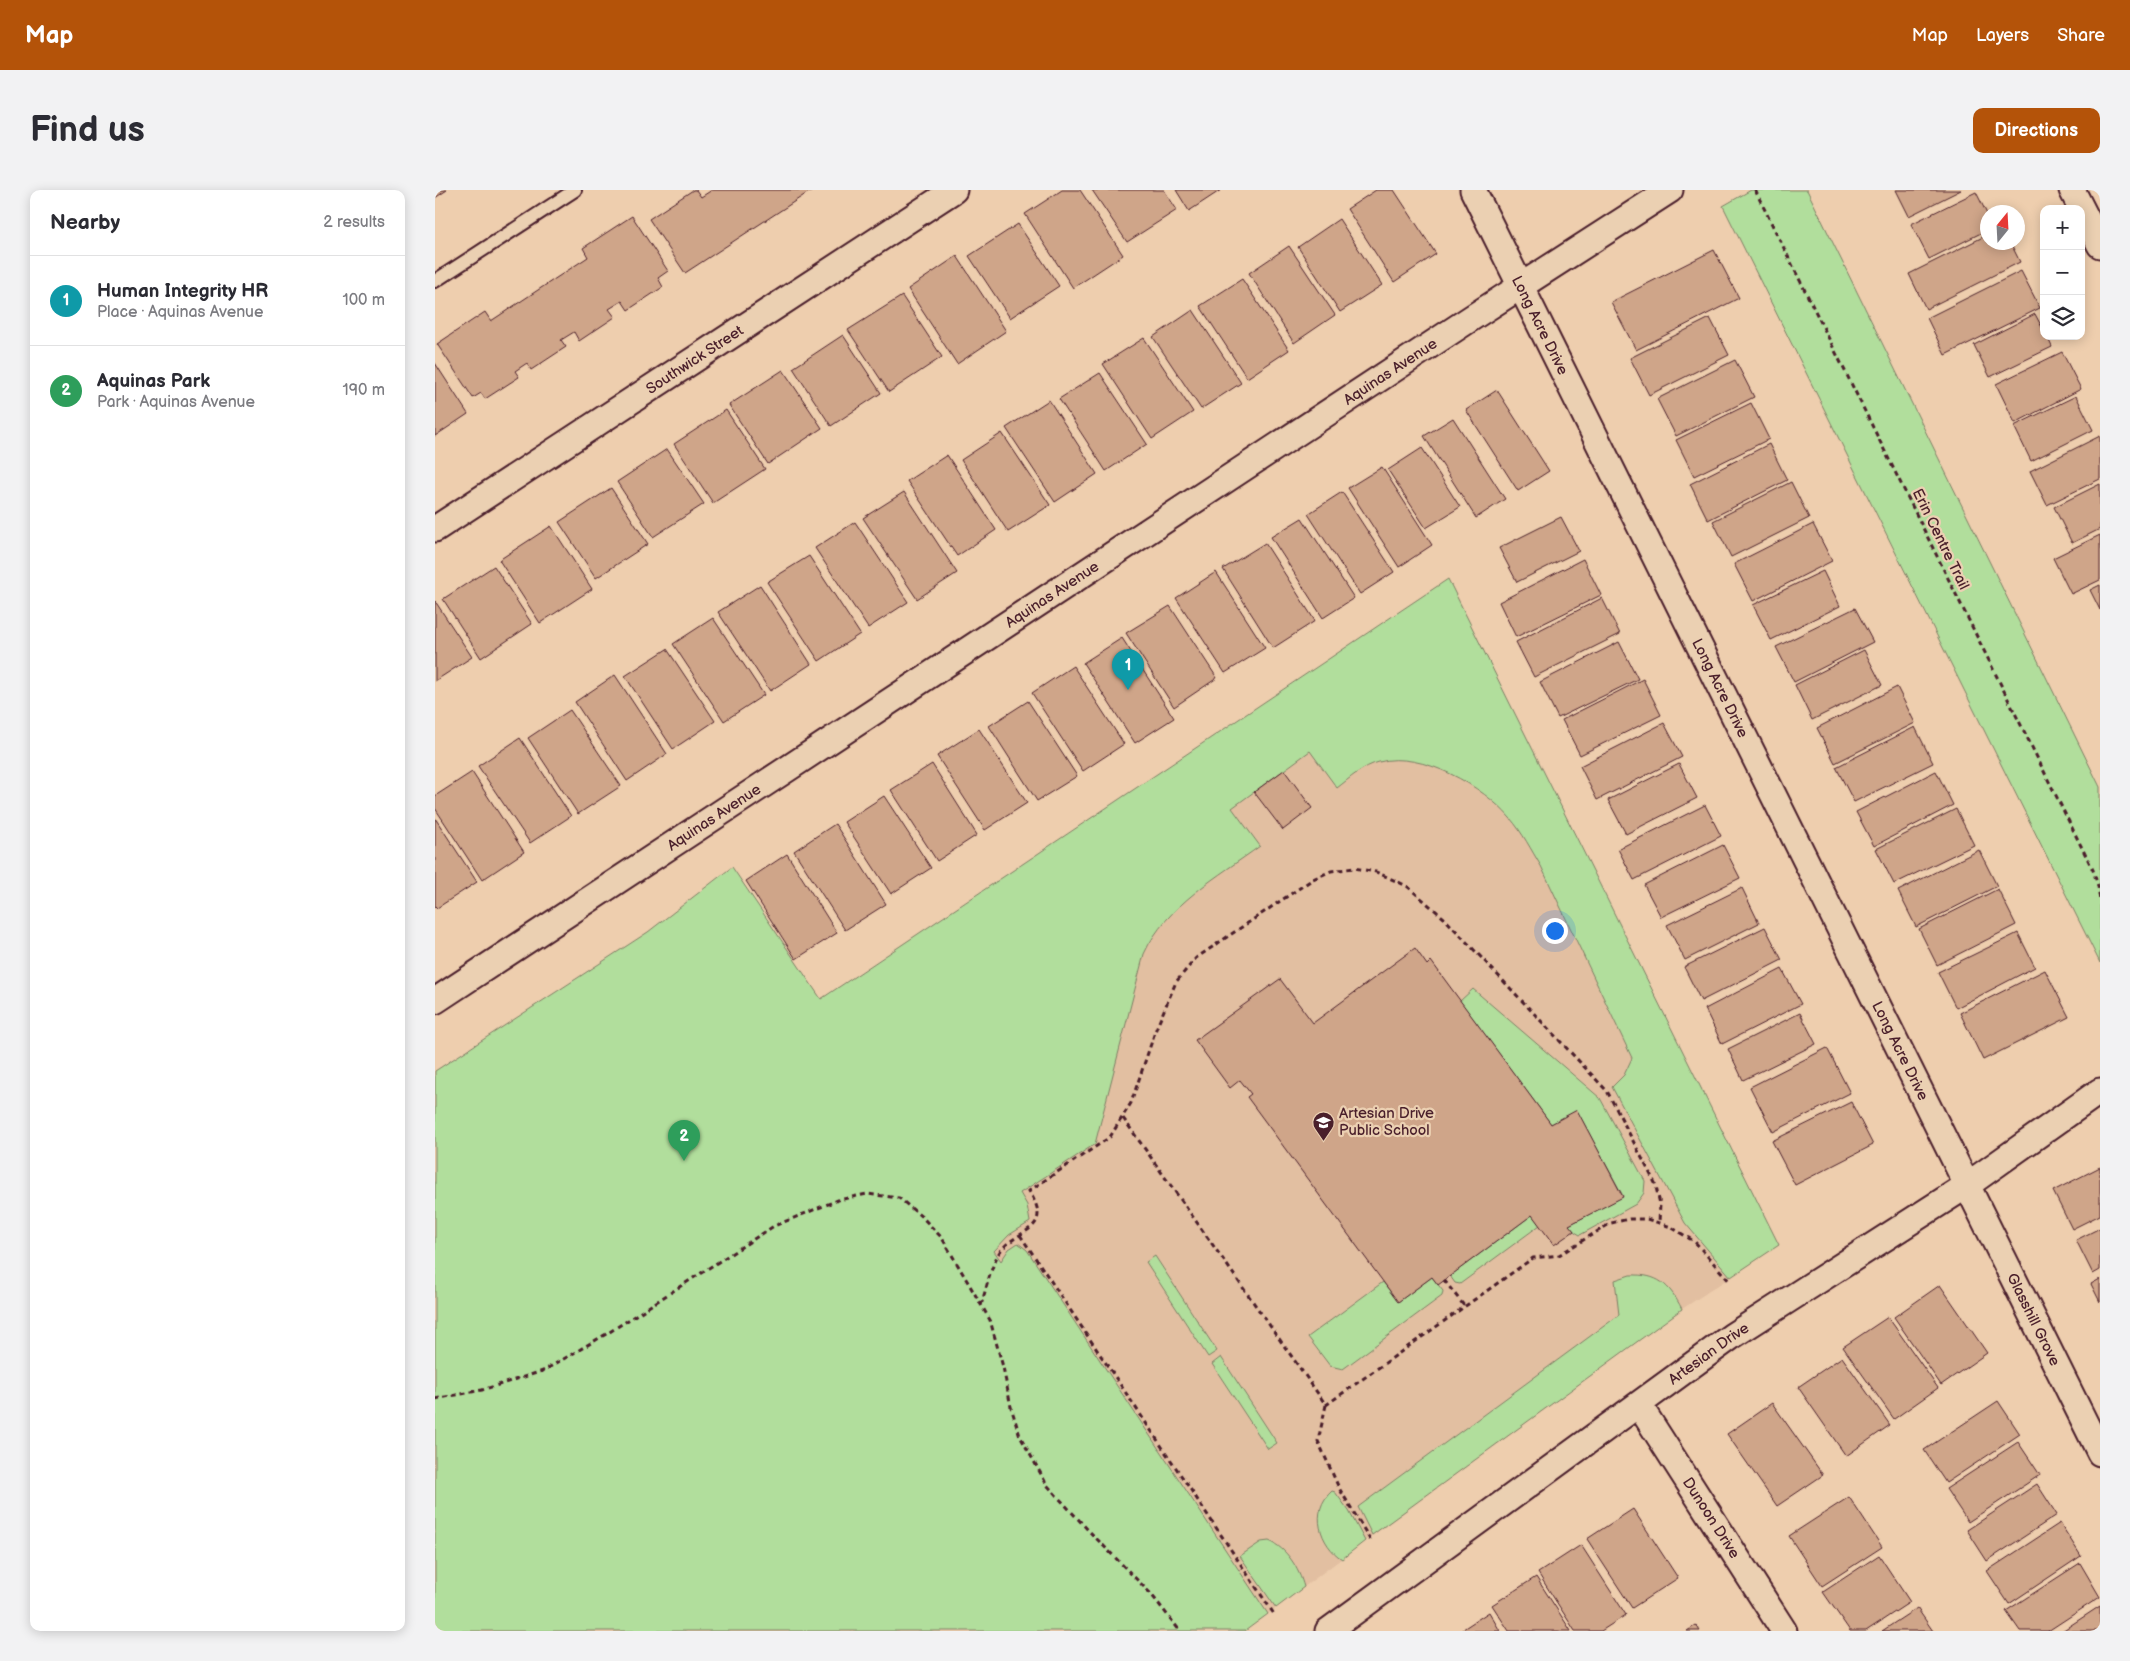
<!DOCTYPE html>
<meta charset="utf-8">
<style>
body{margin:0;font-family:"Balsamiq Sans",sans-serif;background:#f2f2f3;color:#2b2b33}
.controls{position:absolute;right:15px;top:15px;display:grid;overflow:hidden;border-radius:10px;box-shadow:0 2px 12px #0003}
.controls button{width:45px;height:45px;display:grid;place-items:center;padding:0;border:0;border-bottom:1px solid #e1e1e2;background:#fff;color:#2b2b33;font:25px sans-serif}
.compass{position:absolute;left:1545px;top:15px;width:45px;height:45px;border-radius:50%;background:#fff;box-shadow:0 2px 12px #0003;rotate:18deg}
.you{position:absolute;left:1119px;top:740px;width:18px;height:18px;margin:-12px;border:4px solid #fff;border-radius:50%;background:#1a73e8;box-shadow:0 0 0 8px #1a73e833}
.badge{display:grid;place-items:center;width:32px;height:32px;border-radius:50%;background:#b45309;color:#fff;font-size:16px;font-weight:700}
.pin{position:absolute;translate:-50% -41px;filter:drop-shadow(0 1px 2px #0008)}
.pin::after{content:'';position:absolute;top:26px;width:18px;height:15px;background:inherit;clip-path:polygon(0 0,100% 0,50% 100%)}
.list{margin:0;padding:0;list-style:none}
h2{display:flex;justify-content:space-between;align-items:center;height:65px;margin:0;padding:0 20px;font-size:21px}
h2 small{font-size:16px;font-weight:400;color:#7c7c81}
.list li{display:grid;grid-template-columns:32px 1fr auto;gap:15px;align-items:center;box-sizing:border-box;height:90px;padding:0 20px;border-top:1px solid #e1e1e2}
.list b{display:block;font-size:19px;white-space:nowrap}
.list p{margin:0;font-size:16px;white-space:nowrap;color:#7c7c81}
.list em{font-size:16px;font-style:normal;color:#7c7c81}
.icon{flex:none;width:28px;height:28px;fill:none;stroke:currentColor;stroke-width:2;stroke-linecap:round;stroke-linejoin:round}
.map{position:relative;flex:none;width:1665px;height:1441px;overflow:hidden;border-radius:10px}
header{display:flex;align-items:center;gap:30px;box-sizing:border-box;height:70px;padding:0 25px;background:#b45309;color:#fff}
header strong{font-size:24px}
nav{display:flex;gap:28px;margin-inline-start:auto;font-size:18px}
.intro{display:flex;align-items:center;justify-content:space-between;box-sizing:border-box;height:120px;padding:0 30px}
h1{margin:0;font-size:35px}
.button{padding:12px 22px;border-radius:10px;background:#b45309;color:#fff;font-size:18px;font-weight:700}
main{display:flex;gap:30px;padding:0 30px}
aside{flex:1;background:#fff;border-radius:10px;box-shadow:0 2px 12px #0003}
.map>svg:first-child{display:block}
</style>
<header>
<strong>Map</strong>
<nav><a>Map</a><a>Layers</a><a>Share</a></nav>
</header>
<div class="intro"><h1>Find us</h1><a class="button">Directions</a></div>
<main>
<aside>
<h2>Nearby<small>2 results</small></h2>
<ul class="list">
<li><span class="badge" style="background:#0f9aa8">1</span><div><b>Human Integrity HR</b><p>Place · Aquinas Avenue</p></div><em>100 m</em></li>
<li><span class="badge" style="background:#2e9e5b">2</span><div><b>Aquinas Park</b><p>Park · Aquinas Avenue</p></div><em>190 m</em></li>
</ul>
</aside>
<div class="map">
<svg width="1665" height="1441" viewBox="0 0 1665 1441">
<rect width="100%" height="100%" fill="#eeceae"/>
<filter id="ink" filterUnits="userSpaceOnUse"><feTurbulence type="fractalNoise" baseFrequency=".02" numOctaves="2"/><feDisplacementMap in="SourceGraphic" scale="10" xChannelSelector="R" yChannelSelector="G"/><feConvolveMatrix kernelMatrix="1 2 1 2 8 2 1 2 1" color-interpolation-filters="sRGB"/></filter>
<g filter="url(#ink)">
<path fill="#e2bfa1" d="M1013,389L1344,1055L1247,1119L930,1351L817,1436L386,809Z"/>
<g fill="#b1de9c" stroke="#7e7e64">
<path d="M1316,0H1372L1665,597V773L1288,16Z"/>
<path d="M1013,389L1344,1055L1296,1087L1250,1033L1177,897L1189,885L1197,868L1106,676C1096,660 1088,643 1075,628C1049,597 986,560 944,572C928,576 915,588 902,598L875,561L797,618L825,656C784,686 731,715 709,764L660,954L585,1003L592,1015L595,1032L574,1045L559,1061L566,1071L574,1059L583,1053L592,1060L833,1424L810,1441H0V881L213,742L297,677L386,809Z"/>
<path d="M1038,799L1165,908L1210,991L1209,1003L1201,1014L1145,1045L1140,1042L1134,1035L1188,1006L1142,921L1116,934L1025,811Z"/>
<path d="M1097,1025L1105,1035L1025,1094L1020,1093L1015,1086Z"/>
<path d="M720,1066L782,1161L773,1167L711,1072Z"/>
<path d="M1195,1085C1223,1084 1234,1094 1247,1119L937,1345L923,1317L1184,1125L1180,1090Z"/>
<path d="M997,1087L1008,1101L1007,1106L908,1179L895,1176L873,1147L948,1092L963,1112Z"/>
<path d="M786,1167L842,1253L833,1259L777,1174Z"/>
<path d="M897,1301L900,1302L914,1321L930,1351L907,1369C885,1355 874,1321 897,1301Z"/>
<path d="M834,1351C852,1358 864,1379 869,1397L841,1418L805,1366L826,1352Z"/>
</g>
<g fill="#cfa589" stroke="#4a1f2b">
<path d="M0,0H12L0,8Z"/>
<path d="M258,0H261L266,7L277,0H377L250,83L214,29Z"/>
<path d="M627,0H645L688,65L638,98L590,24Z"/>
<path d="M657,0H729L742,20L692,52Z"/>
<path d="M741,0H786L754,21Z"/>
<path d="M941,0H959L1001,64L959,92L912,19Z"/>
<path d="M1461,0H1526L1474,26Z"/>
<path d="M1541,2L1552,24V40L1494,69L1476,34Z"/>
<path d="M197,26L233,81L223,88L228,97L193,120L187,111L174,119L180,127L144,151L139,142L126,150L131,157L96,180L92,173L80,181L84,187L50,209L46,203L38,208L2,154L50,122L56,131L153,67L148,58Z"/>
<path d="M904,29L947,95L905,122L863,57Z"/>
<path d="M583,34L624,96L575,128L534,66Z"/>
<path d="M1552,45V52H1575L1585,72L1491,119L1474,84Z"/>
<path d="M854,56L900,125L859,153L814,83Z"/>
<path d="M1279,60L1304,108L1201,160L1176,112Z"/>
<path d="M522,66L571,141L522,174L473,99Z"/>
<path d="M1586,81L1605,118L1510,165L1492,128Z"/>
<path d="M807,89L854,160L812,188L765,116Z"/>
<path d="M467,106L507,167L454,202L413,140Z"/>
<path d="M758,120L806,193L766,219L718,147Z"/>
<path d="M1600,124L1609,141V146H1612L1617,157L1555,187L1539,155Z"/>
<path d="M1275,128L1294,165L1214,205L1195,168Z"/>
<path d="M408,145L446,203L396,236L358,178Z"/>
<path d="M709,148L758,222L717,249L668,174Z"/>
<path d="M1627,162L1646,199L1580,233L1561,194Z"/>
<path d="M1300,170L1319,207L1241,246L1222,209Z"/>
<path d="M0,173L33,224L0,246Z"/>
<path d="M348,180L387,238L333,274L294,215Z"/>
<path d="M665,183L712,254L671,281L624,209Z"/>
<path d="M1062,200L1114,281L1083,301L1031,220Z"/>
<path d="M1641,206L1658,240L1596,271L1579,236Z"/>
<path d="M614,210L662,284L620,312L571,238Z"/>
<path d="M1316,213L1334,249L1259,286L1241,250Z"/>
<path d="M291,220L330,279L278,313L239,254Z"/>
<path d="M1018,228L1070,309L1041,328L989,246Z"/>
<path d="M567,243L615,315L573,342L526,270Z"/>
<path d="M1665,246V289L1612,315L1595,281Z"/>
<path d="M1334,254L1352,290L1273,330L1255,294Z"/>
<path d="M987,258L1025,317L991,338L953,280Z"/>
<path d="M232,259L269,314L218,347L182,292Z"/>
<path d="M512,265L561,340L522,366L472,291Z"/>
<path d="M947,277L997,355L964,377L913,298Z"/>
<path d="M1356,292L1374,328L1296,367L1278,331Z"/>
<path d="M1665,294V339L1637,353L1619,317Z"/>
<path d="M176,298L213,354L161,388L124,332Z"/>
<path d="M469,302L522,383L482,409L428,328Z"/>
<path d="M907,302L959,382L925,404L873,324Z"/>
<path d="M1126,327L1144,361L1082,392L1064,358Z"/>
<path d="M867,328L919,408L888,428L836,347Z"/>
<path d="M420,332L473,412L433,438L380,358Z"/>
<path d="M1378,334L1397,371L1318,411L1299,374Z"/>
<path d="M116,336L157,399L105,433L64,370Z"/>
<path d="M1665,345V390L1636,404L1618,368Z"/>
<path d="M830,353L880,431L838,458L788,379Z"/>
<path d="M374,366L425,444L384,471L332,392Z"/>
<path d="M1148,369L1166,405L1081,447L1064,412Z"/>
<path d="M59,376L97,434L46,468L8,409Z"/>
<path d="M1388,381L1405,416L1336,450L1318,415Z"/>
<path d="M781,382L830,458L790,483L741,408Z"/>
<path d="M325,395L376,474L335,501L283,422Z"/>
<path d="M1665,395V420L1655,400Z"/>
<path d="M1167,408L1185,444L1099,487L1081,452Z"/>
<path d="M0,411L37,467L0,491Z"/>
<path d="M735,416L782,488L739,517L691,443Z"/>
<path d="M1420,418L1438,452L1359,492L1341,457Z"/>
<path d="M278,428L329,505L289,531L238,454Z"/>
<path d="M687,448L739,528L700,553L648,473Z"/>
<path d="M1184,452L1203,489L1123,528L1105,492Z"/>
<path d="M232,459L280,531L238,559L190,486Z"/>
<path d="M1429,460L1447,495L1377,530L1360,495Z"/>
<path d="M638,476L689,554L648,581L597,503Z"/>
<path d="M180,485L232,564L192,591L140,512Z"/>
<path d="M1208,489L1226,525L1145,565L1127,530Z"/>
<path d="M1462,497L1480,533L1400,573L1382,538Z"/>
<path d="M593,511L642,586L602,611L554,536Z"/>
<path d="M135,520L186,596L143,624L93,548Z"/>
<path d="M1229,533L1247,567L1162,610L1145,576Z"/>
<path d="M1480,537L1498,573L1419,612L1401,577Z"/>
<path d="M544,539L592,613L550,640L502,566Z"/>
<path d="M85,548L136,626L95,653L43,576Z"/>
<path d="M497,574L542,645L502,671L456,600Z"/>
<path d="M1244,574L1262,608L1191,644L1173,610Z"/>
<path d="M849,580L877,618L848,640L819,602Z"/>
<path d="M1501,581L1518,615L1439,656L1421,622Z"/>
<path d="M37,582L89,662L47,690L0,618V606Z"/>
<path d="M449,606L496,678L456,704L409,632Z"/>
<path d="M1270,615L1286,646L1199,690L1183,659Z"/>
<path d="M1521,619L1539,655L1459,694L1441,659Z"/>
<path d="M0,628L42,692L2,718L0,716Z"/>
<path d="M400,634L451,714L410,740L359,661Z"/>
<path d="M1288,655L1305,688L1226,727L1209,695Z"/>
<path d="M1544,660L1562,696L1481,737L1463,701Z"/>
<path d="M352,664L402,743L361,769L311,691Z"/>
<path d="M1307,698L1324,733L1250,770L1232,735Z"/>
<path d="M1563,699L1581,735L1502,775L1484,739Z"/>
<path d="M1330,737L1347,770L1266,811L1249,777Z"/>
<path d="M1583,743L1600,777L1521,818L1503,782Z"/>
<path d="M980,758L992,775L996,771L1116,934L1142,920L1188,1007L1134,1035L1139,1041L1119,1055L1097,1025L1003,1095L997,1087L963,1112L812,907L816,904L805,890L795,898L760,850L845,789L878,833Z"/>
<path d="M1347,779L1366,814L1287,854L1270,819Z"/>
<path d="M1610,780L1634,827L1548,870L1525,823Z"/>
<path d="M1365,823L1381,854L1308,890L1293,859Z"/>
<path d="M1392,858L1415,903L1338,942L1315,897Z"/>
<path d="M1416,912L1438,955L1360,995L1337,951Z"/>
<path d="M1665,977V1025L1637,1039L1618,1001Z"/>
<path d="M1665,1038V1080L1658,1084L1641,1050Z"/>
<path d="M1665,1089V1112L1656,1094Z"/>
<path d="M1505,1095L1552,1163L1506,1195L1459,1127Z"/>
<path d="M1453,1127L1503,1198L1459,1229L1408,1157Z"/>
<path d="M1407,1167L1455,1235L1411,1266L1363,1197Z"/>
<path d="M1563,1211L1585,1244L1511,1293L1489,1260Z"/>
<path d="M1337,1213L1388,1285L1342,1316L1292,1244Z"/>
<path d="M1583,1252L1605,1285L1533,1332L1511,1299Z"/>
<path d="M1602,1294L1622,1325L1552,1371L1532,1340Z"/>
<path d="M1414,1307L1447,1357L1387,1396L1354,1346Z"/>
<path d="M1198,1319L1243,1388L1197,1418L1152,1349Z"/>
<path d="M1625,1333L1646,1366L1574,1414L1552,1381Z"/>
<path d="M1146,1355L1191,1425L1166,1441H1140L1103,1383Z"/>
<path d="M1444,1365L1475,1412L1431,1441H1415L1388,1402Z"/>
<path d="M1645,1373L1665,1407L1613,1441H1585L1571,1421Z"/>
<path d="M1101,1387L1136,1441H1074L1057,1415Z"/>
<path d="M1665,1416V1441H1627Z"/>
<path d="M1482,1418L1498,1441H1447Z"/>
<path d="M1054,1422L1065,1441H1025Z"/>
<path d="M1261,1435L1265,1441H1252Z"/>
</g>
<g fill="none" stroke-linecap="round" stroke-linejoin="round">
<defs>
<path id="lane" d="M0,91L140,0"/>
<g id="street">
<path id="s1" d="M1038,0L1665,1263"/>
<path d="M1637,0L1665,55"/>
<path id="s2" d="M0,339L519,0"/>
<path id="s3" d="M0,811L1038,127L1235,0"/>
<path id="s4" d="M1204,1215L1349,1441"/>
<path id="s5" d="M893,1441L1297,1146L1531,996L1665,901"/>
</g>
</defs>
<use href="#lane" stroke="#4a1f2b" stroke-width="16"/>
<use href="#street" stroke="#4a1f2b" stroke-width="29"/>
<g stroke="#4a1f2b" stroke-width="3" stroke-dasharray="5 4" stroke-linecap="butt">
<path d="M1320,0L1658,680L1663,696L1665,711"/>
<path d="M688,928L891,1215L1098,1068L1124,1065L1176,1033L1194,1029H1212L1236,1037L1260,1052L1295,1092"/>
<path d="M585,1045L839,1424"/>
<path d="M1009,1090L1030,1117"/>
<path d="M546,1115C551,1100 556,1076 564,1063C583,1036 620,1043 594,1001L675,947L696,913L721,839L741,792L761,768L878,689L896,681L919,678L941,682L972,696L1009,728L1172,901L1220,993L1225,1014L1224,1032"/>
<path d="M0,1209L47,1200L108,1181L173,1143L339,1036L403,1010L432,1004L464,1008L488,1028L507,1048L555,1130L568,1177L576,1217L585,1246L612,1295L654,1341L716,1404L745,1441"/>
<path d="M891,1215L883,1251L904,1298L936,1351"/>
</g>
<use href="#lane" stroke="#ebd0b2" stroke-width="12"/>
<use href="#street" stroke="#ebd0b2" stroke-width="25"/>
</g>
</g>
<defs>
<symbol id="school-pin" viewBox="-11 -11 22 30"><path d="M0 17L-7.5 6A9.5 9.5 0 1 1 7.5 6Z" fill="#4a1f2b" stroke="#ebd0b2"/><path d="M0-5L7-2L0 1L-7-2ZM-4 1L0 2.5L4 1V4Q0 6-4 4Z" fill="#fff"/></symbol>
</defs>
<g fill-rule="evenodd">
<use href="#school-pin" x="876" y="920" width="25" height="34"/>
</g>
<g text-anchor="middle" stroke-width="4.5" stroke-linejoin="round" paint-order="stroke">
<g font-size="15" fill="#4a1f2b" stroke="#ebd0b2">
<text dy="5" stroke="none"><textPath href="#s1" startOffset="151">Long Acre Drive</textPath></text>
<text dy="5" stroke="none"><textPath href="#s2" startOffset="310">Southwick Street</textPath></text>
<text dy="5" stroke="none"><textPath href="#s3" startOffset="1144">Aquinas Avenue</textPath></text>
<text transform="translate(1506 349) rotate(64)" y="5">Erin Centre Trail</text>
<text dy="5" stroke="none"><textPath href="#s3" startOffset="739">Aquinas Avenue</textPath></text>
<text dy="5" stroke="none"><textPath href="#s1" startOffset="556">Long Acre Drive</textPath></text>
<text dy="5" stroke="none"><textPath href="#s3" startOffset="334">Aquinas Avenue</textPath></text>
<text dy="5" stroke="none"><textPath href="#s1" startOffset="961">Long Acre Drive</textPath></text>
<text dy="5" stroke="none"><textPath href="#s1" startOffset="1261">Glasshill Grove</textPath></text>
<text dy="5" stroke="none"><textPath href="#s5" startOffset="471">Artesian Drive</textPath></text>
<text dy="5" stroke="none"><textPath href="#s4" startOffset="134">Dunoon Drive</textPath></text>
</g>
<g font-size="15" fill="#4a1f2b" stroke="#ebd0b2" text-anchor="start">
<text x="904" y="928">Artesian Drive<tspan x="904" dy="17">Public School</tspan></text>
</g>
</g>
</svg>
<div class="controls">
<button>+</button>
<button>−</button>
<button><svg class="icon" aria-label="layers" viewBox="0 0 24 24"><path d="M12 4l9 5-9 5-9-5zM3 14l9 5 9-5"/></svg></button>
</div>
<svg class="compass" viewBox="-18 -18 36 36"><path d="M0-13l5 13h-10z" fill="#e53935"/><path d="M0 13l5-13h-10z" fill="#7c7c81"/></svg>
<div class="you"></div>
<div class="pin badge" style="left:693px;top:500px;background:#0f9aa8">1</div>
<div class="pin badge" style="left:249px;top:971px;background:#2e9e5b">2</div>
</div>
</main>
